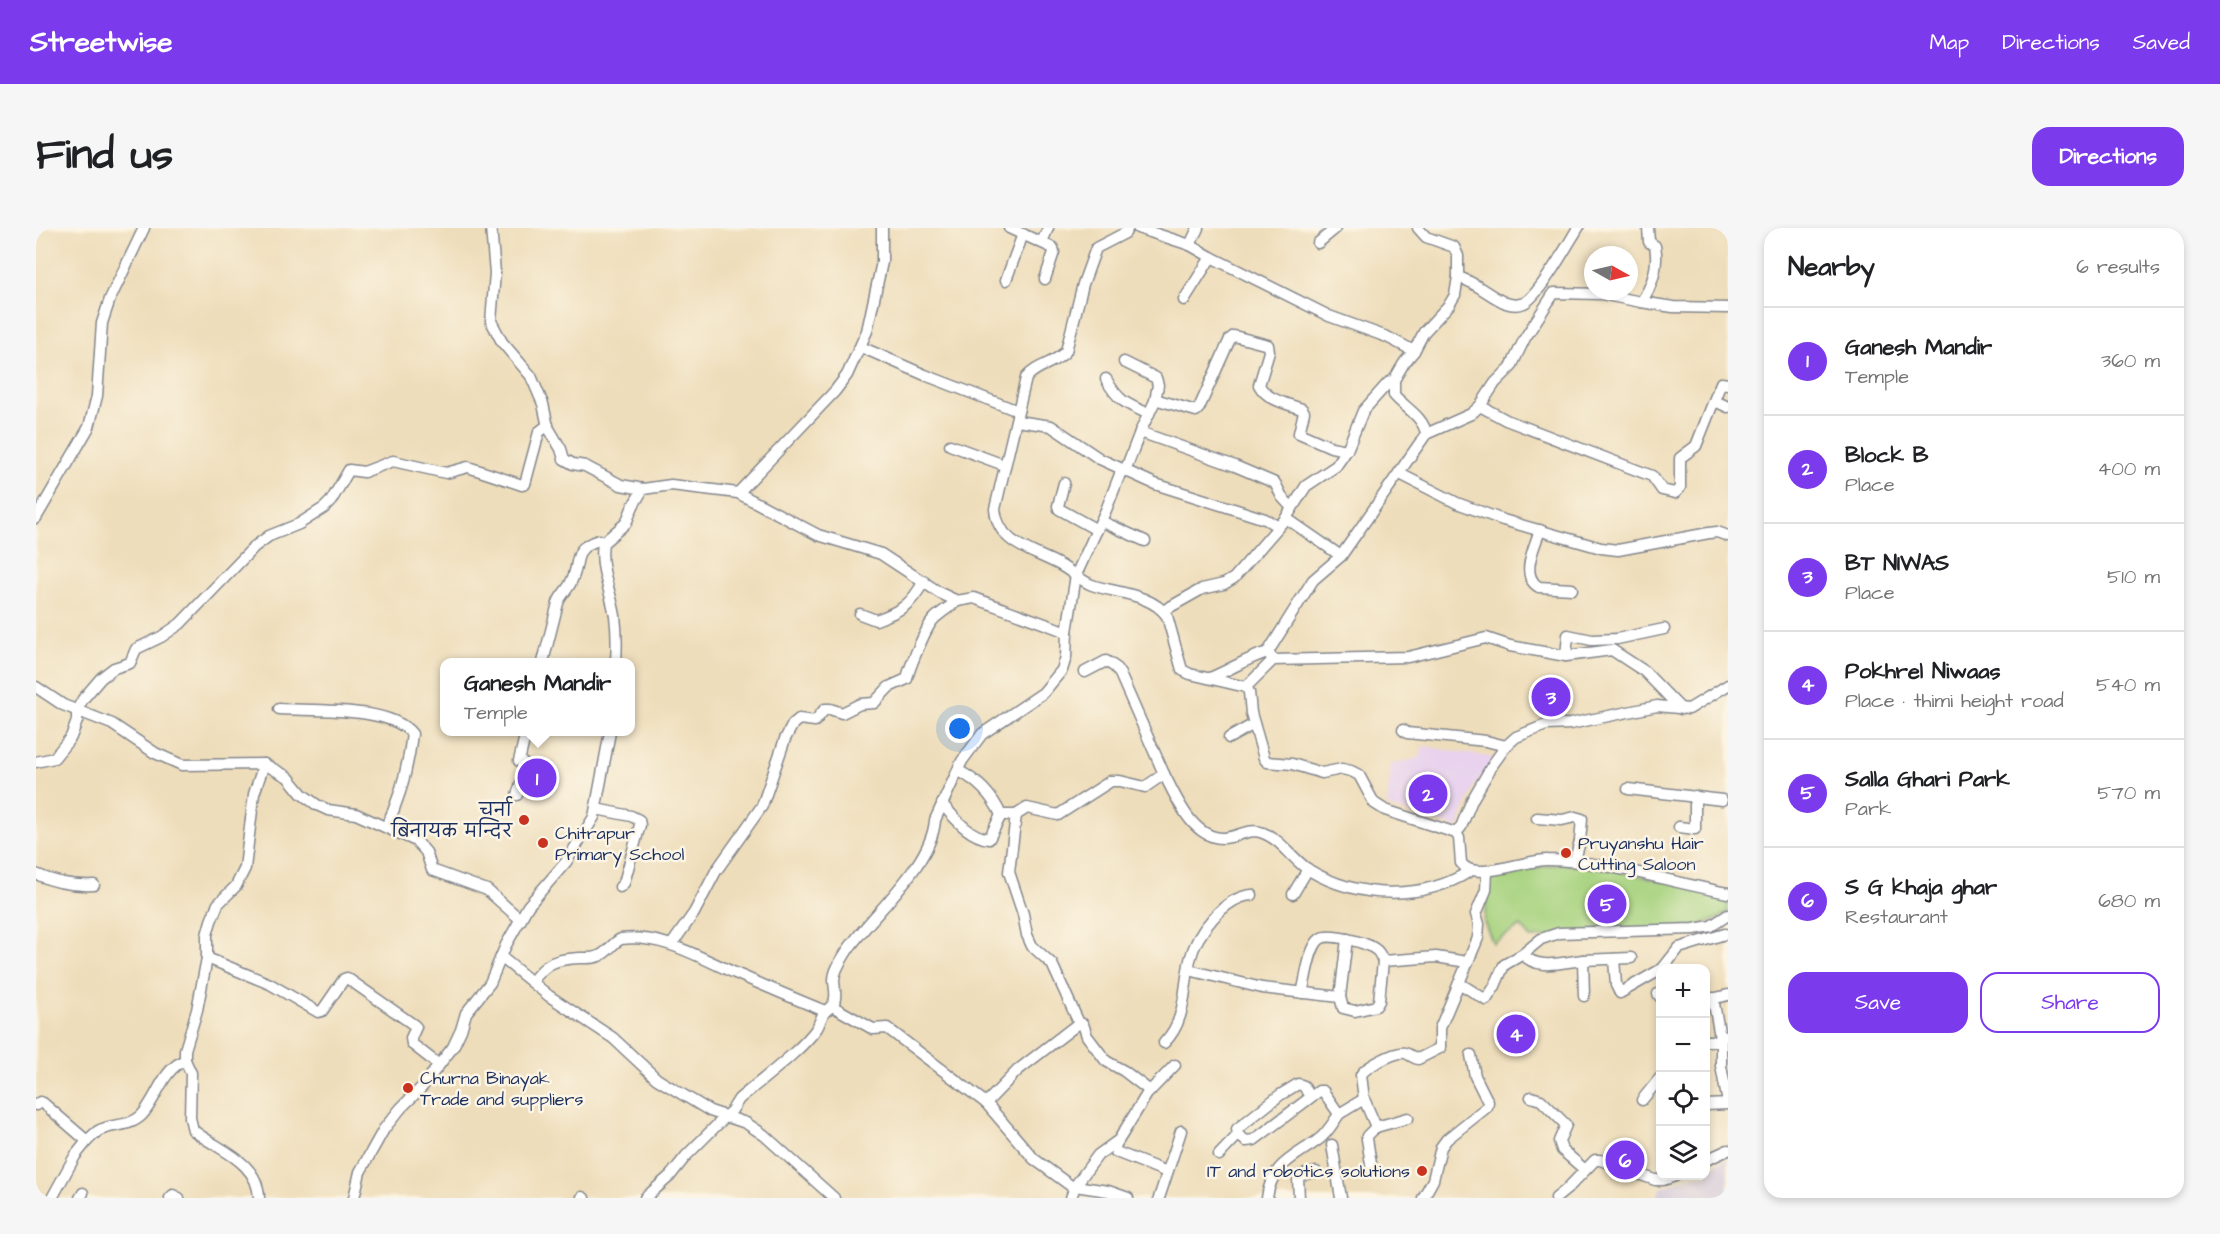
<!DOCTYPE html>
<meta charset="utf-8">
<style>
body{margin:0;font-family:"Architects Daughter","Playpen Sans Deva",sans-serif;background:#f6f6f6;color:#202124}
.controls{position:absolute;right:18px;bottom:18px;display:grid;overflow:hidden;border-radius:12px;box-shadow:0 3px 9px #0003}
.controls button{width:54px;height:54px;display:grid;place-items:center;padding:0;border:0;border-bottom:2px solid #e0e0e0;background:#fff;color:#202124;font:30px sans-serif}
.compass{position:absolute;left:1548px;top:18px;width:54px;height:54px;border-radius:50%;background:#fff;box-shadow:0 3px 9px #0003;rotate:98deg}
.you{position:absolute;left:924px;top:501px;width:21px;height:21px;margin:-15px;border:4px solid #fff;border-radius:50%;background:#1a73e8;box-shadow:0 0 0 9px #1a73e833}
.badge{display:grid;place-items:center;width:39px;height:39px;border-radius:50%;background:#7c3aed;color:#fff;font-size:20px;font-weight:700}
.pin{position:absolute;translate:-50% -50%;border:3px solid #fff;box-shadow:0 2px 6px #0006}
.popup{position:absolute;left:404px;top:430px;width:195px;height:78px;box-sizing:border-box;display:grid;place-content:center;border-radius:12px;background:#fff;filter:drop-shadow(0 2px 4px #0005);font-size:20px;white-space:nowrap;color:#757577}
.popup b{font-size:22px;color:#202124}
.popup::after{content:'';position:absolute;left:50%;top:100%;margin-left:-12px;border:12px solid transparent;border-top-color:#fff}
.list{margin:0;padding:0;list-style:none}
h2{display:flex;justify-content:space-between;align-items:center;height:78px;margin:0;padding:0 24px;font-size:26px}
h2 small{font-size:20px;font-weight:400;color:#757577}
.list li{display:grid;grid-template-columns:39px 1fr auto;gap:18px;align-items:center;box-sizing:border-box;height:108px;padding:0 24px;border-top:2px solid #e0e0e0}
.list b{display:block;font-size:22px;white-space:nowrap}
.list p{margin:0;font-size:20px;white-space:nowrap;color:#757577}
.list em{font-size:20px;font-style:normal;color:#757577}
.actions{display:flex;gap:12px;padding:18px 24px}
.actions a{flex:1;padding:14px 0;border:2px solid #7c3aed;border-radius:18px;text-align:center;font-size:21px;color:#7c3aed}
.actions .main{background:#7c3aed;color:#fff}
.icon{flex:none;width:33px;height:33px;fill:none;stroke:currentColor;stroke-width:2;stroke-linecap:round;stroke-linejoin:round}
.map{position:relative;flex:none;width:1692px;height:970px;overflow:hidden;border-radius:18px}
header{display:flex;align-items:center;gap:36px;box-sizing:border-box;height:84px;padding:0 30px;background:#7c3aed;color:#fff}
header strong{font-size:28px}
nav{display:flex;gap:33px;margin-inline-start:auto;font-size:21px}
.intro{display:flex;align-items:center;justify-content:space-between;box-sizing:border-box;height:144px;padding:0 36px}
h1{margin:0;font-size:42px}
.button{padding:15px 27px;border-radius:18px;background:#7c3aed;color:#fff;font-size:21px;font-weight:700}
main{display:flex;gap:36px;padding:0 36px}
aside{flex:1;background:#fff;border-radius:18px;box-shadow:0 3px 9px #0003}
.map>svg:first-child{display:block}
</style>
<header>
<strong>Streetwise</strong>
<nav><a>Map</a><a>Directions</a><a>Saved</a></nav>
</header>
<div class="intro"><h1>Find us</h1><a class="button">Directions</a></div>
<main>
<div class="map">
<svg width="1692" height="970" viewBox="0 0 1692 970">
<rect width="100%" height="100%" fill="#fcf5e5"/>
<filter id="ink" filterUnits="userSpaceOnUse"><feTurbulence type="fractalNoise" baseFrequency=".0167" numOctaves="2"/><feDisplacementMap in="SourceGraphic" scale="12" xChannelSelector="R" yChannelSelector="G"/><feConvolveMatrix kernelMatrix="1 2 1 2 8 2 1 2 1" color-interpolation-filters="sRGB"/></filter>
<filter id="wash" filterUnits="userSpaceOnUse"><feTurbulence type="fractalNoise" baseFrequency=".008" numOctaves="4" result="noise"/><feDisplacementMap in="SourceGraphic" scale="24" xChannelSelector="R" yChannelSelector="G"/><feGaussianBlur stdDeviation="1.35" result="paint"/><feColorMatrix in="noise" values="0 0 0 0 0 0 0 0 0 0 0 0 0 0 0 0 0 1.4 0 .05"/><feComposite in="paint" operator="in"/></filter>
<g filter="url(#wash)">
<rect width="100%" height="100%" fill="#eeddba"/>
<path fill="#e8d2ee" d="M1387,518L1459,530L1438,558L1422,600L1352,579L1351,574L1355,536L1383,530Z"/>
<path fill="#c9bfd7" d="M1692,930V970H1621L1625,960L1657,948H1670V941Z"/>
<path fill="#a8d380" stroke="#62816f" stroke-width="1.5" d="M1526,636L1561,638L1692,668V684L1681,691L1657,699L1495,710L1485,698L1457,715L1448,694L1454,645Z"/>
</g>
<g filter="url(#ink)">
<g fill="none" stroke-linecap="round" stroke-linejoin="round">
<defs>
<g id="minor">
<path d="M455,0L459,45L455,93L466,114L495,148L507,176L512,199L525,221L528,231L537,236L549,238L585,257L607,261"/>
<path d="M973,0L1017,20L1018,24L1009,51"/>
<path d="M1092,0L1089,5L1060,20L1047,56L1030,123C1019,136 1000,137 990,150L959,281C962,317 997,322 1024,337C1035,343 1045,353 1056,357C1079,365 1116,366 1131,388L1146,442L1154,446L1210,459L1213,464L1215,485L1228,530L1231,534L1256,536L1286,545L1306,541L1315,543L1323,547L1338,575L1349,582L1420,605L1423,610L1425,635C1439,655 1490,631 1512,632C1574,633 1632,654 1692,665"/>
<path d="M1102,0L1154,17L1175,29L1293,88L1351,109L1378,123"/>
<path d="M1006,14L1012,0"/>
<path d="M1282,15L1300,0"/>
<path d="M1154,17L1162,0"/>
<path d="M1422,49C1440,54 1453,68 1470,75C1476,77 1483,77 1488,75C1503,68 1532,16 1542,0"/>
<path d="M970,52L987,6"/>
<path d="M1148,72L1175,29"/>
<path d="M1605,74L1637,79L1692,80"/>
<path d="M825,119L889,147L982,183"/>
<path d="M1088,134L1120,150L1122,157L1119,173"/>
<path d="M1070,151C1082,173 1090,176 1113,186"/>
<path d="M1679,173L1692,179"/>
<path d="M1444,178L1470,192L1616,248L1626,262L1639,265L1644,260V230L1660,218L1685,155L1692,156"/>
<path d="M981,193L1015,198L1064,231L1119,256L1229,291L1241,298"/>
<path d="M1104,204L1119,173L1122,172L1160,183L1163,180L1194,111L1198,108L1232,117L1233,124L1223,157C1231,172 1249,175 1266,181L1268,184L1263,205L1295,219L1311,222"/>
<path d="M1390,206L1435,186L1444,178L1459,155L1475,139L1489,110L1518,65L1565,66L1605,74C1616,59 1623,37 1619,18L1613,14L1612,0"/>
<path d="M914,217L968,237"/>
<path d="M1089,243L1104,204L1199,238L1239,255L1246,269L1256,280"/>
<path d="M1364,246L1421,275L1467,292L1565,320L1582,322L1673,305L1681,304L1692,308"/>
<path d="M1028,255L1022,278L1023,281L1061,302"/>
<path d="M702,265L799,163L811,147L831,103L846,34V0"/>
<path d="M0,290L53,199L61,168L66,95L74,71L108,0"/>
<path d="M1250,290L1305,328"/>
<path d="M1065,293L1109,313"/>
<path d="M1504,302C1499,318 1483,348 1503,359L1536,361"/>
<path d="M1127,383L1166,361L1188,356L1198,350L1250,290L1270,258L1300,238L1311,222L1327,183L1352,155L1358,152"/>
<path d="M824,386L840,392C865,383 875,377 888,353"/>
<path d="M1530,428L1576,422L1608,443L1645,481"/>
<path d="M1237,432L1232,424L1277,352L1305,328L1390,206C1388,189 1369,180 1358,167V152L1368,135L1378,123L1388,104L1413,77L1419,67L1422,49V28L1418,19L1390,9L1382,0"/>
<path d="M507,434L522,375C525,366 532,362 535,354C546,333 534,321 563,312"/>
<path d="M580,434C581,419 581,404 579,388C575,363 563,340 567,315L590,295L597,278L607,261L635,257L702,265L782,307L845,326L904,365L921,373L938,370L1031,404"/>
<path d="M1049,444L1070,433L1079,439L1084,446L1128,546"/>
<path d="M1174,450C1194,442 1211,430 1232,424"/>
<path d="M0,459L27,477L76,496L119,525L146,537L228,536L252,549L266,566L281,577L292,582L320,586L380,613L390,624L396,642L451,662L485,692"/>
<path d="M1210,459L1237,432L1372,429L1450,410L1474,418L1530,428L1532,407L1556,412L1581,411L1628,401"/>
<path d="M243,481C278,483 355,478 376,506C372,540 365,569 350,599"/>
<path d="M1367,502L1371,505L1450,513L1470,518"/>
<path d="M1193,510L1218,496"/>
<path d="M0,534L18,530L35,509L41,493V482L47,471L65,450L78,440L94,435L100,421L125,409L144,396L218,319L233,308L263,296L288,280L295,273L313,242L328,244L357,233L410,245L432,239L486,257L489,256L503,204L512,197"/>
<path d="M1592,561L1686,572"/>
<path d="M481,567L491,538L483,533L490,504"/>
<path d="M906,576C920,591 932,608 953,611L965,587C956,567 942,553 923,543"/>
<path d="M560,581L595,588L603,592L604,597L588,655L584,659"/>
<path d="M965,587H980L991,580L1022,587L1075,553H1084L1109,559L1128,546C1140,569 1156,610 1187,610C1201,610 1213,599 1227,605C1245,611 1257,632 1273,642C1321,671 1387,673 1434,643"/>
<path d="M980,587L973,644L987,686L991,707L996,718L1016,736L1043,795"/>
<path d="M1501,590L1526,592L1539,589L1546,591L1544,613L1539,632"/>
<path d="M1643,599L1659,601V568"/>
<path d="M1420,605L1425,599L1436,572L1457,536L1470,518L1480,509L1510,497L1534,496L1621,478L1653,481L1692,457"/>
<path d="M0,646C19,655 36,658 58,657"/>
<path d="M1257,666L1272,641"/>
<path d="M1311,711L1304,769L1307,780L1319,783L1340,778L1343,773L1347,733"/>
<path d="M636,716L658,685L680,643L726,578L749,511L757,496L763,491L779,493L789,481H794L806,485L824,476L838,475L853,459L871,451C873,440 891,397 898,391C905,384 914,379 921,373"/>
<path d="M1487,726C1500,743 1528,734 1547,732L1548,768"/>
<path d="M465,729L513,768L577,810L621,851L674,883L710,895L728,907L798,970"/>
<path d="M171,730L234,756L282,784L286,783L308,751L311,750L378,797L380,799L375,810L376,816L403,837"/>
<path d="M1578,731L1580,757L1584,765L1624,742"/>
<path d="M1547,732L1595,730"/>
<path d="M1627,740L1643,720L1689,706"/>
<path d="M1153,742L1226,760L1304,769"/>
<path d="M496,754C510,734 520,731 544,730C551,730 556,731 563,728C573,724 576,715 585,711C627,706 662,729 699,745C729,758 759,771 789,783"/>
<path d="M1423,755L1450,772L1459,758L1468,737L1487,726L1505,711L1523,705L1658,701L1675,698L1692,687"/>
<path d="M1266,765C1270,751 1273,719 1284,711C1293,704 1331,715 1339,721C1344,724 1345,729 1347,733L1400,729L1431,734"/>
<path d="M1622,766L1624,769"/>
<path d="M1677,770L1684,809L1692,808"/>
<path d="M1672,772L1692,767"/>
<path d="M796,778L837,801L851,800L950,875"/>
<path d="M1670,813H1685V838L1692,875"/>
<path d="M1128,815C1151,792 1147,761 1154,732C1160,706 1188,669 1216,667"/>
<path d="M1274,869L1268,858L1262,856L1244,867L1201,901L1202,907L1210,913L1218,912L1283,863H1287L1303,886L1328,871"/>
<path d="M1495,869L1505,872L1530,897L1523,913L1526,922L1549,942"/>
<path d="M1606,872L1624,850"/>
<path d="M0,877L4,874L7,875L51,913L39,928L16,970"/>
<path d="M1670,877L1692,876"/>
<path d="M1340,899L1372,890"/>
<path d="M51,913C54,910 58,906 62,903C76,895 93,900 106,887C122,869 126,842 149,832"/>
<path d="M1080,914L1062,927L1039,958H1035L998,931L950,875L982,842L1043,795L1047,796L1051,808L1070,833L1088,843L1114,863"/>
<path d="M1296,917L1305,970"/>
<path d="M1183,927L1202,907"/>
<path d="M1670,932L1692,922"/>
<path d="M1336,942L1331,911V908L1340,899L1328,871L1325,847C1329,839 1360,823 1369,825C1373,826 1377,830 1382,831L1404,820V800L1442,710L1443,696L1440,686L1450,662L1451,644"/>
<path d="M1131,944L1080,924L1079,918L1111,866L1139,837"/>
<path d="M546,969L548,970"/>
<path d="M44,970L47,965"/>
<path d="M134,970L137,967L143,970"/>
<path d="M223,970C222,932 181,922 157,902L154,890L155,845L149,832V822L161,782L171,730V707L175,693L182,676L200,658L209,640L218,566L228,536"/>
<path d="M318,970L324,944L348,901L365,880L386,859L417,819L425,802L430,785L454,755L470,717L492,678L530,634L558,589L574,504"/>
<path d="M609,970L634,948L650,928L696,882L703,871C725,852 766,822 781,800C784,795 785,788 789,784C793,779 799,778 799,770C800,764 798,758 798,752C798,742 806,731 811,723C836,686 896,637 899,592L926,533L946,506L1007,465L1026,442L1030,429L1031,404L1040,347L1070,282L1086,241"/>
<path d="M1035,970L1039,958L1072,963L1092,970"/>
<path d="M1123,970L1145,903"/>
<path d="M1231,970C1235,936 1259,929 1282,912C1291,906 1297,895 1303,886"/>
<path d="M1263,970L1262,950L1265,947L1280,944"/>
<path d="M1387,970L1397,952L1405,919L1411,911L1451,879L1452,874L1439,848L1435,827"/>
<path d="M1520,970L1531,961L1559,932H1564L1619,952H1627L1639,948"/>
</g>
</defs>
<use href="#minor" stroke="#84868c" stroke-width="13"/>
<use href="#minor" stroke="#fff" stroke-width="10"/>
</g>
</g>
<g fill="#c8321e" stroke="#fcf5e5" stroke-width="2">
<circle cx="488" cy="592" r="6"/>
<circle cx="507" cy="615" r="6"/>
<circle cx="1530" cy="625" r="6"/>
<circle cx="372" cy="860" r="6"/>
<circle cx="1386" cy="943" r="6"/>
</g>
<g text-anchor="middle" stroke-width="5" stroke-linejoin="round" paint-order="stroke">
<g font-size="18" fill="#1b2f5e" stroke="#fcf5e5" text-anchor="start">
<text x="476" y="588" text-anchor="end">चुर्ना<tspan x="476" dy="21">बिनायक मन्दिर</tspan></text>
<text x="519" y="611">Chitrapur<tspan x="519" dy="21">Primary School</tspan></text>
<text x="1542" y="621">Pruyanshu Hair<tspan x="1542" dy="21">Cutting Saloon</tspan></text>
<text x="384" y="856">Churna Binayak<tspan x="384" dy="21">Trade and suppliers</tspan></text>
<text x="1374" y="949" text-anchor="end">IT and robotics solutions</text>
</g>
</g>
</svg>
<div class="controls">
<button>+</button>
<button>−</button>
<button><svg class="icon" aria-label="locate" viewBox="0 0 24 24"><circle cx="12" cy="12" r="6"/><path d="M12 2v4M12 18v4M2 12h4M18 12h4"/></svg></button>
<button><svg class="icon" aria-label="layers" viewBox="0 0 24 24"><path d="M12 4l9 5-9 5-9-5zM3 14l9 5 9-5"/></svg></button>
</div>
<svg class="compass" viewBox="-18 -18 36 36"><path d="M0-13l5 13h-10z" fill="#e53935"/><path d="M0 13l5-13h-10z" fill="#757577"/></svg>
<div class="you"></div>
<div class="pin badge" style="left:501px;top:550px">1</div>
<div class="popup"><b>Ganesh Mandir</b>Temple</div>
<div class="pin badge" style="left:1392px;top:566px">2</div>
<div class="pin badge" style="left:1515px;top:469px">3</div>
<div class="pin badge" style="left:1480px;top:806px">4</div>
<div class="pin badge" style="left:1571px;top:676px">5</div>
<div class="pin badge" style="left:1589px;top:932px">6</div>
</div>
<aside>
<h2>Nearby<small>6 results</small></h2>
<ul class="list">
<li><span class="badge">1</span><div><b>Ganesh Mandir</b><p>Temple</p></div><em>360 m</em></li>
<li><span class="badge">2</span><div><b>Block B</b><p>Place</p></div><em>400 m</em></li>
<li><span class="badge">3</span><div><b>BT NIWAS</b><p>Place</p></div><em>510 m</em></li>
<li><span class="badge">4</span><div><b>Pokhrel Niwaas</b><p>Place · thimi height road</p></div><em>540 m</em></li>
<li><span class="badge">5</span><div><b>Salla Ghari Park</b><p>Park</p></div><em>570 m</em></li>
<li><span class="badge">6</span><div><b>S G khaja ghar</b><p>Restaurant</p></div><em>680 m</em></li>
</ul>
<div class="actions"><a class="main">Save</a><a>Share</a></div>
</aside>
</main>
